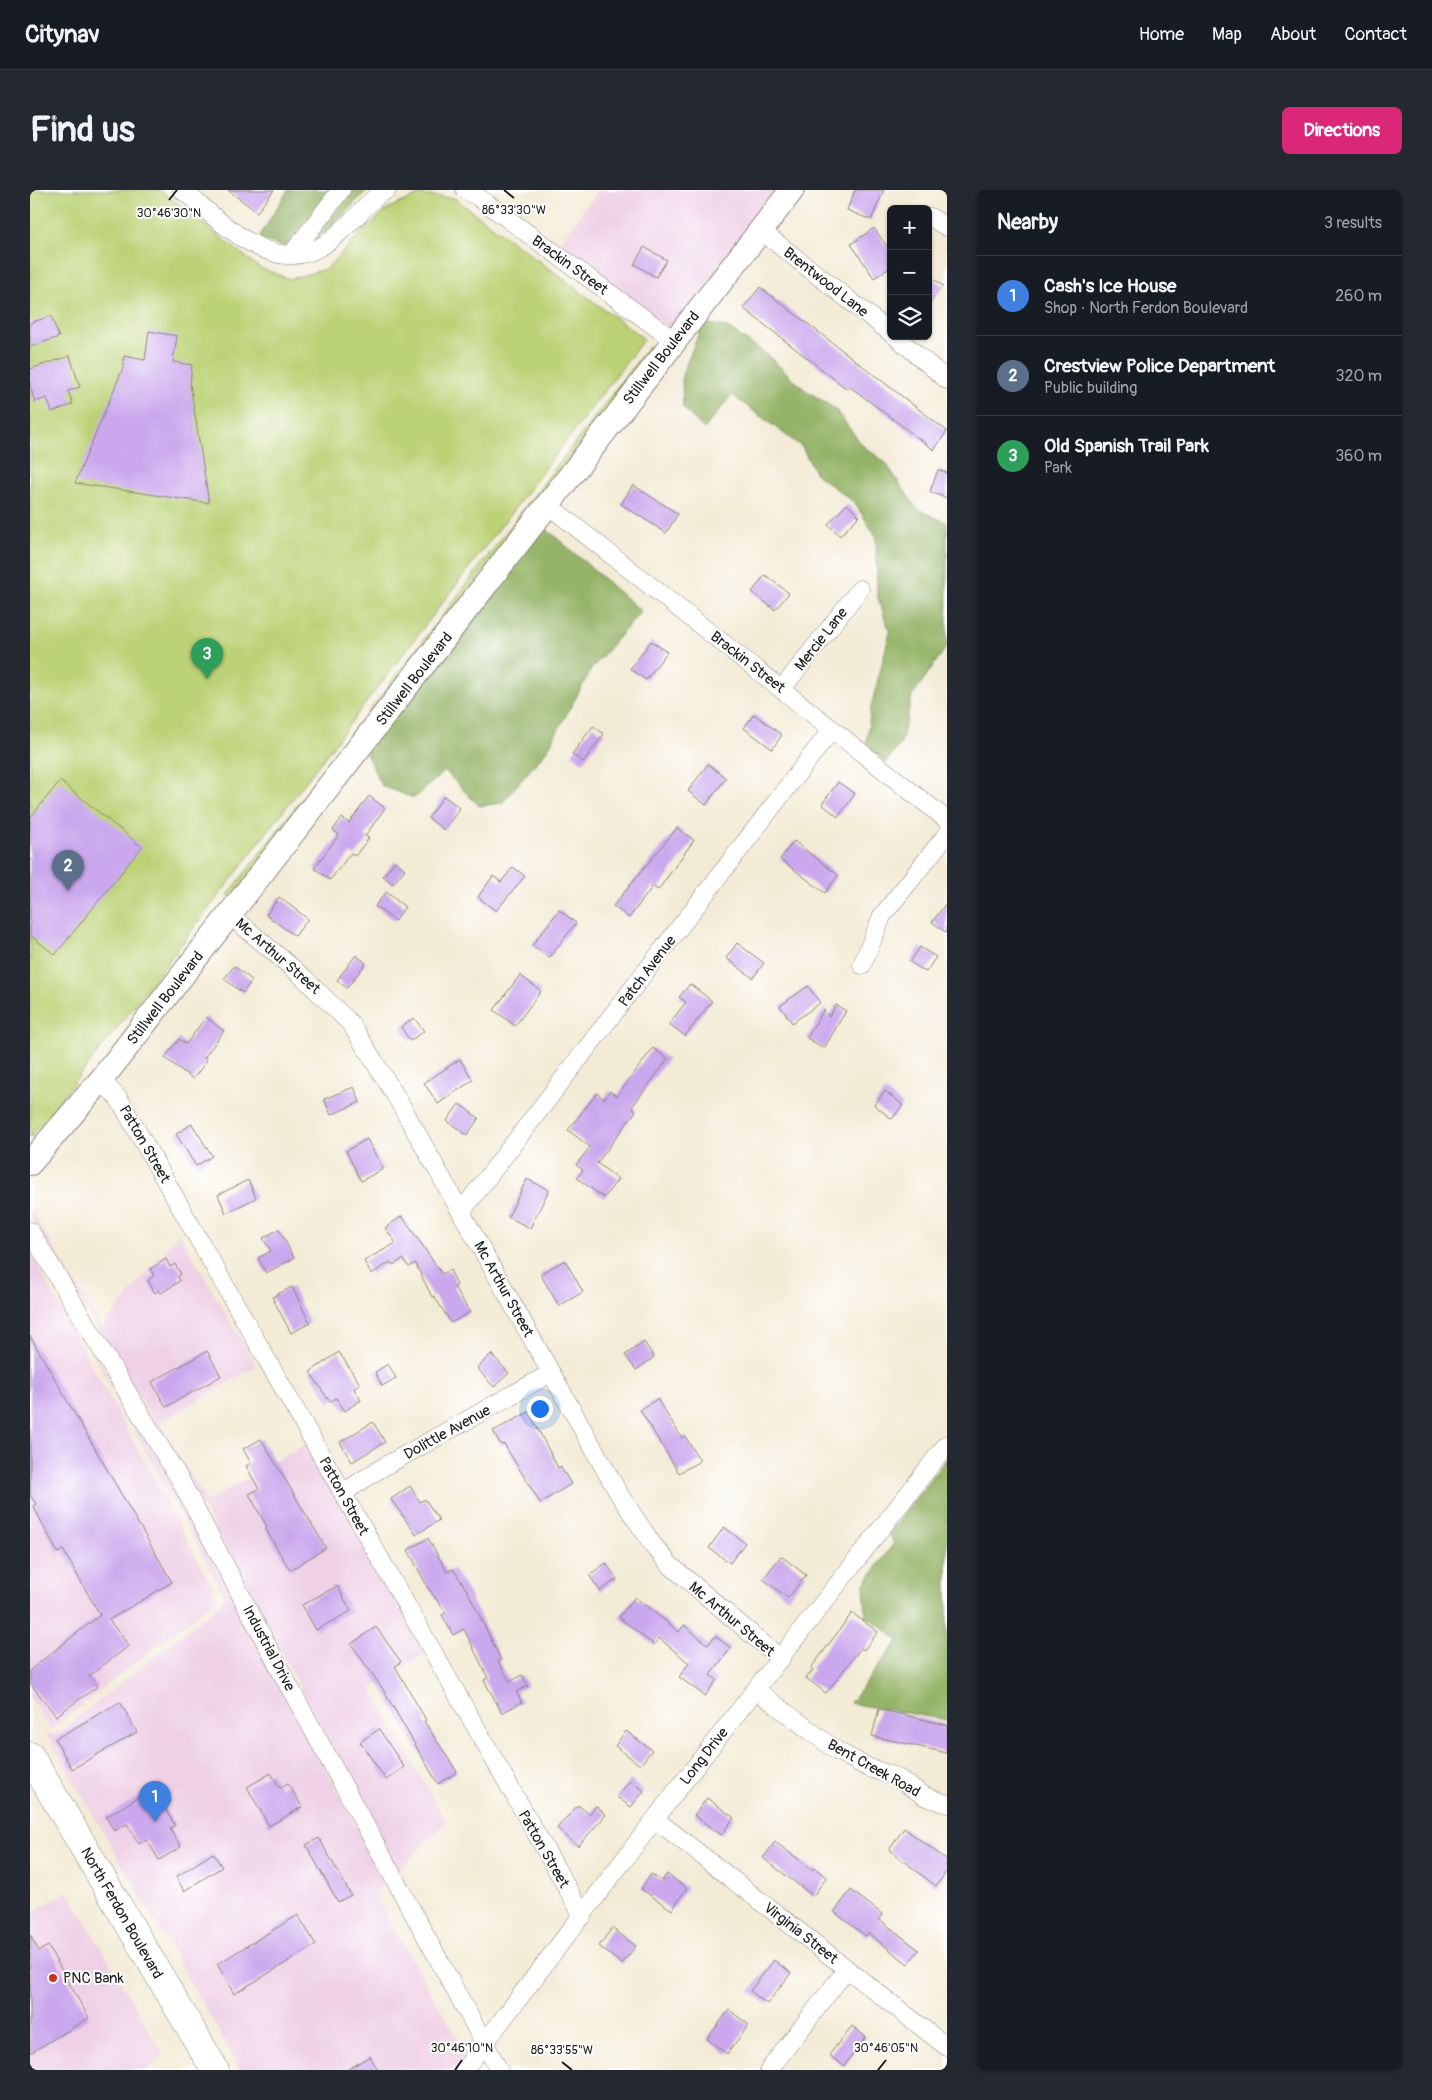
<!DOCTYPE html>
<meta charset="utf-8">
<style>
body{margin:0;font-family:Pangolin,sans-serif;background:#242831;color:#f1f3f6}
.controls{position:absolute;right:15px;top:15px;display:grid;overflow:hidden;border-radius:8px;box-shadow:0 1px 4px #0004}
.controls button{width:45px;height:45px;display:grid;place-items:center;padding:0;border:0;border-bottom:1px solid #363941;background:#171b24;color:#f1f3f6;font:25px sans-serif}
.you{position:absolute;left:509px;top:1218px;width:18px;height:18px;margin:-12px;border:4px solid #fff;border-radius:50%;background:#1a73e8;box-shadow:0 0 0 8px #1a73e833}
.badge{display:grid;place-items:center;width:32px;height:32px;border-radius:50%;background:#db2777;color:#fff;font-size:16px;font-weight:700}
.pin{position:absolute;translate:-50% -41px;filter:drop-shadow(0 1px 2px #0008)}
.pin::after{content:'';position:absolute;top:26px;width:18px;height:15px;background:inherit;clip-path:polygon(0 0,100% 0,50% 100%)}
.list{margin:0;padding:0;list-style:none}
h2{display:flex;justify-content:space-between;align-items:center;height:65px;margin:0;padding:0 20px;font-size:21px}
h2 small{font-size:16px;font-weight:400;color:#9ea1a6}
.list li{display:grid;grid-template-columns:32px 1fr auto;gap:15px;align-items:center;box-sizing:border-box;height:80px;padding:0 20px;border-top:1px solid #363941}
.list b{display:block;font-size:19px;white-space:nowrap}
.list p{margin:0;font-size:16px;white-space:nowrap;color:#9ea1a6}
.list em{font-size:16px;font-style:normal;color:#9ea1a6}
.icon{flex:none;width:28px;height:28px;fill:none;stroke:currentColor;stroke-width:2;stroke-linecap:round;stroke-linejoin:round}
.map{position:relative;flex:none;width:917px;height:1880px;overflow:hidden;border-radius:8px}
header{display:flex;align-items:center;gap:30px;box-sizing:border-box;height:70px;padding:0 25px;background:#171b24;border-bottom:1px solid #363941}
header strong{font-size:24px}
nav{display:flex;gap:28px;margin-inline-start:auto;font-size:18px}
.intro{display:flex;align-items:center;justify-content:space-between;box-sizing:border-box;height:120px;padding:0 30px}
h1{margin:0;font-size:35px}
.button{padding:12px 22px;border-radius:8px;background:#db2777;color:#fff;font-size:18px;font-weight:700}
main{display:flex;gap:30px;padding:0 30px}
aside{flex:1;background:#171b24;border-radius:8px;box-shadow:0 1px 4px #0004}
.map>svg:first-child{display:block}
</style>
<header>
<strong>Citynav</strong>
<nav><a>Home</a><a>Map</a><a>About</a><a>Contact</a></nav>
</header>
<div class="intro"><h1>Find us</h1><a class="button">Directions</a></div>
<main>
<div class="map">
<svg width="917" height="1880" viewBox="0 0 917 1880">
<rect width="100%" height="100%" fill="#fff"/>
<filter id="ink" filterUnits="userSpaceOnUse"><feTurbulence type="fractalNoise" baseFrequency=".02" numOctaves="2"/><feDisplacementMap in="SourceGraphic" scale="10" xChannelSelector="R" yChannelSelector="G"/><feConvolveMatrix kernelMatrix="1 2 1 2 8 2 1 2 1" color-interpolation-filters="sRGB"/></filter>
<filter id="wash" filterUnits="userSpaceOnUse"><feTurbulence type="fractalNoise" baseFrequency=".0096" numOctaves="4" result="noise"/><feDisplacementMap in="SourceGraphic" scale="20" xChannelSelector="R" yChannelSelector="G"/><feGaussianBlur stdDeviation="1.12" result="paint"/><feColorMatrix in="noise" values="0 0 0 0 0 0 0 0 0 0 0 0 0 0 0 0 0 1.4 0 .05"/><feComposite in="paint" operator="in"/></filter>
<g filter="url(#wash)">
<rect width="100%" height="100%" fill="#f3ebd5"/>
<g fill="#efd0e6">
<path d="M569,0H752L642,140L527,56Z"/>
<path d="M0,1019L72,1138L149,1043L226,1176L129,1233L177,1312L275,1254L395,1463L341,1498L416,1632L368,1681L156,1285L0,1026Z"/>
<path d="M0,1062L188,1407L20,1540L0,1506Z"/>
<path d="M40,1122L142,1291L356,1692L344,1704L436,1863L423,1880H211L16,1543L25,1545L192,1413L194,1405Z"/>
<path d="M38,1701L134,1866L117,1880H0V1724Z"/>
</g>
<g fill="#bcd276" stroke="#6c7749">
<path d="M0,0H130L230,78L260,89L296,79L333,41L359,18L389,5L424,8L614,149L95,828L0,948Z"/>
<path d="M619,156L624,159L202,708L198,705Z"/>
</g>
<g fill="#95b467" stroke="#586842">
<path d="M258,0H300L256,57L228,49Z"/>
<path d="M322,0H337L300,39L281,52Z"/>
<path d="M673,133L696,137L735,163L774,199L805,219L833,256L855,272L886,318L917,333V456L882,506L871,553L856,572L836,556L841,517L860,442L847,405L846,346L824,312L786,284L772,257L702,205L674,239L653,218L652,185Z"/>
<path d="M513,336L611,421L562,478L517,560L472,613L449,616L415,581L384,608L352,596L336,564Z"/>
<path d="M917,1268V1530L820,1513L869,1450L836,1426L834,1395L864,1353L859,1343Z"/>
</g>
<g id="blocks">
<g fill="#cba8ed">
<path d="M198,0H244L227,22Z"/>
<path d="M825,0H854L841,30L817,20Z"/>
<path d="M844,38L861,62V77L844,88L821,54Z"/>
<path d="M614,57L637,70L626,87L604,74Z"/>
<path d="M898,85L913,96L898,115Z"/>
<path d="M730,97L917,241L904,260L819,196L817,199L713,118Z"/>
<path d="M21,126L29,147L0,157V133Z"/>
<path d="M119,141L147,146L143,172L162,175L160,194L179,313L45,293L93,178L94,166L115,170Z"/>
<path d="M40,166L50,197L38,201L43,214L22,222L17,208L5,212L0,196V179Z"/>
<path d="M908,280L917,283V308L900,302Z"/>
<path d="M603,295L648,324L636,343L591,314Z"/>
<path d="M817,314L829,326L810,346L798,334Z"/>
<path d="M735,385L759,403L745,420L722,402Z"/>
<path d="M621,451L637,462L616,490L600,479Z"/>
<path d="M724,524L752,545L742,559L714,538Z"/>
<path d="M563,536L574,544L553,572L542,564Z"/>
<path d="M678,574L696,588L676,615L658,601Z"/>
<path d="M30,591L112,657L25,765L0,745V628Z"/>
<path d="M808,592L825,604L808,627L792,614Z"/>
<path d="M339,606L355,618L335,646L339,648L325,666L321,663L300,690L284,678L309,645L303,640L312,628L319,633Z"/>
<path d="M414,606L430,618L414,640L398,628Z"/>
<path d="M647,638L664,650L628,700L623,696L599,728L583,716Z"/>
<path d="M764,651L808,685L795,703L750,669Z"/>
<path d="M365,671L375,679L363,694L353,686Z"/>
<path d="M483,677L495,686L466,721L448,707L463,686L471,692Z"/>
<path d="M356,702L375,717L365,731L345,716Z"/>
<path d="M249,707L278,729L265,746L236,725Z"/>
<path d="M917,712V743L902,732Z"/>
<path d="M529,720L546,733L519,768L502,755Z"/>
<path d="M707,753L734,773L723,788L696,768Z"/>
<path d="M890,757L906,767L896,782L880,772Z"/>
<path d="M326,765L336,773L317,798L307,790Z"/>
<path d="M204,776L222,790L213,803L194,789Z"/>
<path d="M490,785L511,801L485,836L464,820Z"/>
<path d="M660,794L682,811L655,846L639,834L656,812L649,807Z"/>
<path d="M778,796L790,813L762,833L750,816Z"/>
<path d="M806,815L816,821L794,858L777,848L794,819L799,827Z"/>
<path d="M176,827L194,841L174,868L177,870L163,889L135,868L149,849L156,854Z"/>
<path d="M384,828L394,841L380,851L371,837Z"/>
<path d="M623,858L638,869L602,917L606,921L567,973L588,989L574,1008L547,988L553,980L546,975L560,957L538,940L567,903L574,909L580,901L587,906Z"/>
<path d="M430,869L443,890L408,914L394,893Z"/>
<path d="M324,897L330,912L301,925L294,909Z"/>
<path d="M855,901L873,915L862,929L844,915Z"/>
<path d="M429,914L449,928L437,945L417,931Z"/>
<path d="M162,934L182,966L166,976L146,944Z"/>
<path d="M337,949L353,979L331,991L316,961Z"/>
<path d="M497,989L519,1000L500,1038L478,1027Z"/>
<path d="M218,990L226,1008L196,1023L188,1005Z"/>
<path d="M372,1026L412,1084L420,1080L427,1095L424,1097L440,1122L421,1133L404,1106L402,1107L385,1073L379,1077L373,1069L363,1075L361,1072L341,1084L334,1071L366,1053L355,1038Z"/>
<path d="M249,1039L264,1068L236,1083L228,1068L241,1061L233,1048Z"/>
<path d="M136,1069L140,1077L145,1074L151,1084L148,1086L150,1091L131,1103L129,1100L125,1103L118,1091L124,1085L120,1079Z"/>
<path d="M535,1070L553,1102L529,1116L510,1084Z"/>
<path d="M262,1097L280,1133L261,1143L242,1107Z"/>
<path d="M0,1146L142,1392L79,1430L99,1456L59,1486L68,1496L26,1526L0,1493V1480L70,1425L33,1360L28,1363L3,1316L6,1314L0,1305Z"/>
<path d="M614,1152L624,1167L606,1180L595,1165Z"/>
<path d="M177,1161L191,1186L136,1217L122,1192Z"/>
<path d="M309,1162L330,1194L324,1199L331,1210L315,1221L306,1208L300,1212L280,1182Z"/>
<path d="M461,1164L479,1183L464,1197L447,1178Z"/>
<path d="M358,1174L366,1188L352,1196L345,1182Z"/>
<path d="M627,1209L652,1248L655,1246L670,1271L649,1283L610,1220Z"/>
<path d="M499,1222L528,1278L530,1276L541,1294L510,1313L474,1254L471,1255L463,1241Z"/>
<path d="M343,1232L355,1252L322,1272L310,1252Z"/>
<path d="M231,1249L296,1358L260,1380L235,1338L237,1337L219,1304L229,1299L216,1276L221,1273L213,1259Z"/>
<path d="M380,1296L390,1312L395,1309L409,1330L386,1345L361,1309Z"/>
<path d="M694,1337L715,1353L700,1373L679,1358Z"/>
<path d="M398,1348L417,1382L423,1379L437,1400L471,1470L468,1471L480,1492L492,1485L498,1496L486,1502L492,1512L472,1523L454,1490L458,1488L434,1439L423,1445L412,1425L416,1423L397,1396L378,1360Z"/>
<path d="M751,1366L776,1385L758,1408L733,1389Z"/>
<path d="M576,1373L587,1389L570,1401L559,1385Z"/>
<path d="M307,1396L321,1421L286,1440L272,1415Z"/>
<path d="M605,1407L649,1442L654,1435L678,1455L685,1446L701,1458L680,1485L687,1490L675,1506L649,1487L659,1473L629,1448L624,1455L589,1427Z"/>
<path d="M822,1423L848,1442L834,1460L831,1458L796,1503L776,1488L783,1480L781,1478Z"/>
<path d="M346,1437L371,1472L365,1476L396,1530L394,1531L427,1582L408,1594L352,1498L321,1454Z"/>
<path d="M90,1512L107,1542L42,1579L25,1549Z"/>
<path d="M849,1519L917,1535V1563L842,1546Z"/>
<path d="M349,1539L374,1577L356,1590L330,1552Z"/>
<path d="M596,1541L622,1560L610,1575L585,1556Z"/>
<path d="M241,1583L250,1598L258,1593L272,1617L239,1636L217,1597Z"/>
<path d="M600,1590L614,1601L601,1617L587,1607Z"/>
<path d="M130,1594L140,1611L133,1615L145,1635L140,1639L151,1657L129,1670L117,1650L109,1654L97,1634L84,1641L76,1627Z"/>
<path d="M677,1608L704,1628L691,1645L664,1625Z"/>
<path d="M548,1615L559,1624L566,1616L576,1625L548,1656L527,1638Z"/>
<path d="M874,1638L917,1670V1681L906,1696L859,1660Z"/>
<path d="M289,1648L321,1705L308,1712L276,1655Z"/>
<path d="M745,1652L783,1680L784,1678L797,1687L783,1706L733,1668Z"/>
<path d="M183,1663L192,1677L154,1701L146,1687Z"/>
<path d="M621,1684L632,1691L637,1684L657,1698L642,1720L611,1699Z"/>
<path d="M821,1700L852,1724L849,1729L889,1760L878,1774L838,1743L836,1746L804,1722Z"/>
<path d="M268,1725L286,1755L204,1804L187,1774Z"/>
<path d="M582,1738L606,1756L592,1774L569,1756Z"/>
<path d="M0,1745L9,1761L18,1756L59,1828L0,1863Z"/>
<path d="M744,1770L761,1783L737,1814L720,1801Z"/>
<path d="M699,1820L719,1835L697,1864L677,1849Z"/>
<path d="M822,1836L836,1847L814,1876L799,1865Z"/>
<path d="M340,1866L348,1880H317Z"/>
</g>
</g>
</g>
<g filter="url(#ink)">
<use href="#blocks" fill-opacity="0" stroke="#888478" stroke-width="1"/>
<g fill="none" stroke-linecap="round" stroke-linejoin="round">
<defs>
<g id="street">
<path d="M152,0C190,30 244,90 295,54C315,41 331,20 349,4L357,0"/>
<path d="M435,0L448,7L645,151"/>
<path d="M900,27L917,37"/>
<path d="M730,40L861,143"/>
<path d="M261,65L311,0"/>
<path d="M865,146L917,190"/>
<path d="M518,315L917,630"/>
<path d="M752,499L830,399"/>
<path d="M200,725L273,787L321,834L367,908L589,1304L623,1355L640,1375L751,1469"/>
<path d="M832,775L852,726L917,644"/>
<path d="M71,890L89,909L553,1726"/>
<path d="M431,1022L802,539"/>
<path d="M0,1041L149,1288L254,1487L469,1880"/>
<path d="M313,1303L348,1280L521,1183"/>
<path d="M726,1500L807,1561L837,1577L866,1587L896,1607L917,1614"/>
<path d="M625,1629L917,1857"/>
<path d="M434,1880L644,1604L917,1254"/>
<path d="M739,1880L817,1779"/>
</g>
<path id="secondary" d="M0,973L71,890L762,0"/>
<path id="primary" d="M0,1566L185,1880"/>
</defs>
<use href="#street" stroke="#888478" stroke-width="19"/>
<use href="#secondary" stroke="#888478" stroke-width="26"/>
<use href="#primary" stroke="#888478" stroke-width="29"/>
<use href="#street" stroke="#fff" stroke-width="18"/>
<use href="#secondary" stroke="#fff" stroke-width="24"/>
<use href="#primary" stroke="#fff" stroke-width="28"/>
</g>
</g>
<path fill="none" stroke="#1c1c1c" stroke-width="2" d="M474,0L484,8M139,10L147,0M532,1872L542,1880M425,1880L432,1870M848,1880L856,1870"/>
<circle fill="#c8321e" stroke="#fff" stroke-width="2" cx="23" cy="1788" r="5"/>
<g text-anchor="middle" stroke-width="4" stroke-linejoin="round" paint-order="stroke">
<g font-size="15" fill="#1c1c1c" stroke="#fff">
<text transform="translate(540 75) rotate(36)" y="5">Brackin Street</text>
<text transform="translate(796 92) rotate(38)" y="5">Brentwood Lane</text>
<text transform="translate(631 168) rotate(-52)" y="5">Stillwell Boulevard</text>
<text transform="translate(791 449) rotate(-52)" y="5">Mercie Lane</text>
<text transform="translate(718 472) rotate(38)" y="5">Brackin Street</text>
<text transform="translate(384 489) rotate(-52)" y="5">Stillwell Boulevard</text>
<text transform="translate(248 766) rotate(41)" y="5">Mc Arthur Street</text>
<text transform="translate(617 781) rotate(-53)" y="5">Patch Avenue</text>
<text transform="translate(135 808) rotate(-52)" y="5">Stillwell Boulevard</text>
<text transform="translate(115 954) rotate(60)" y="5">Patton Street</text>
<text transform="translate(474 1099) rotate(61)" y="5">Mc Arthur Street</text>
<text transform="translate(417 1242) rotate(-29)" y="5">Dolittle Avenue</text>
<text transform="translate(314 1306) rotate(61)" y="5">Patton Street</text>
<text transform="translate(702 1429) rotate(40)" y="5">Mc Arthur Street</text>
<text transform="translate(239 1458) rotate(62)" y="5">Industrial Drive</text>
<text transform="translate(674 1566) rotate(-52)" y="5">Long Drive</text>
<text transform="translate(844 1578) rotate(29)" y="5">Bent Creek Road</text>
<text transform="translate(514 1659) rotate(60)" y="5">Patton Street</text>
<text transform="translate(92 1723) rotate(60)" y="5">North Ferdon Boulevard</text>
<text transform="translate(771 1743) rotate(38)" y="5">Virginia Street</text>
</g>
<g font-size="15" fill="#1c1c1c" stroke="#fff" text-anchor="start">
<text x="33" y="1793">PNC Bank</text>
</g>
</g>
<g font-size="12" text-anchor="middle" fill="#1c1c1c" stroke="#fff" stroke-width="4" stroke-linejoin="round" paint-order="stroke">
<text x="484" y="24">86°33'30"W</text>
<text x="139" y="27">30°46'30"N</text>
<text x="432" y="1862">30°46'10"N</text>
<text x="856" y="1862">30°46'05"N</text>
<text x="532" y="1864">86°33'55"W</text>
</g>
</svg>
<div class="controls">
<button>+</button>
<button>−</button>
<button><svg class="icon" aria-label="layers" viewBox="0 0 24 24"><path d="M12 4l9 5-9 5-9-5zM3 14l9 5 9-5"/></svg></button>
</div>
<div class="you"></div>
<div class="pin badge" style="left:125px;top:1632px;background:#3f7fe0">1</div>
<div class="pin badge" style="left:38px;top:701px;background:#5c6f8a">2</div>
<div class="pin badge" style="left:177px;top:489px;background:#2e9e5b">3</div>
</div>
<aside>
<h2>Nearby<small>3 results</small></h2>
<ul class="list">
<li><span class="badge" style="background:#3f7fe0">1</span><div><b>Cash's Ice House</b><p>Shop · North Ferdon Boulevard</p></div><em>260 m</em></li>
<li><span class="badge" style="background:#5c6f8a">2</span><div><b>Crestview Police Department</b><p>Public building</p></div><em>320 m</em></li>
<li><span class="badge" style="background:#2e9e5b">3</span><div><b>Old Spanish Trail Park</b><p>Park</p></div><em>360 m</em></li>
</ul>
</aside>
</main>
